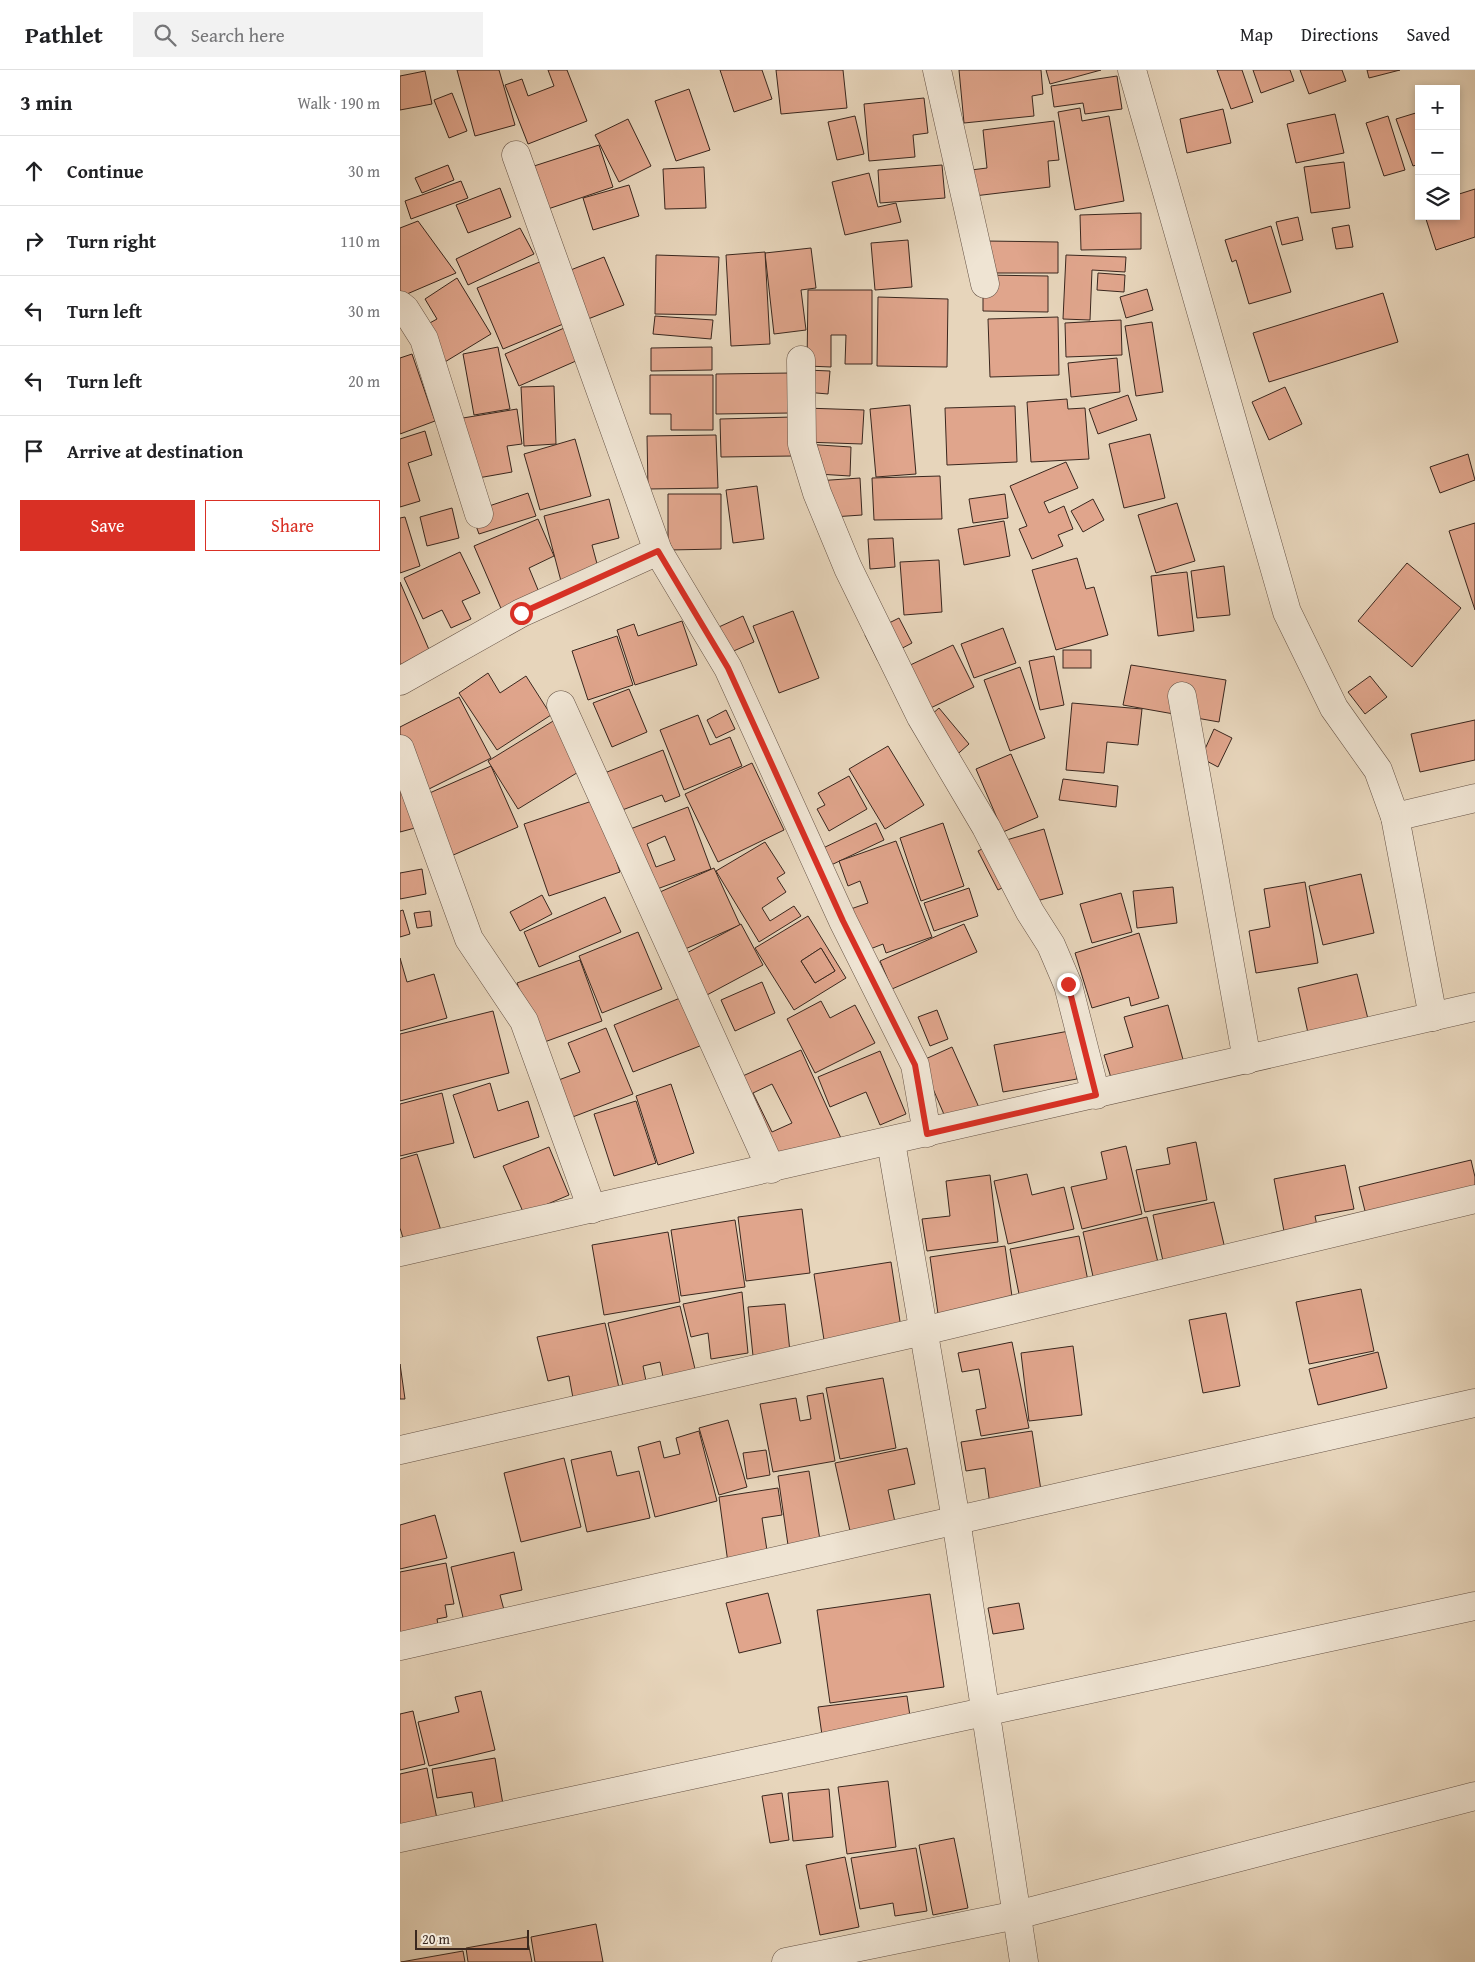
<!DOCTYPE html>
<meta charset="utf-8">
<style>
body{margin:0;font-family:"Gentium Book Plus",serif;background:#f2f2f2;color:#202124}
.controls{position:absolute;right:15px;top:15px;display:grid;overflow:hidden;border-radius:0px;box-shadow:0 2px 8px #0003}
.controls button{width:45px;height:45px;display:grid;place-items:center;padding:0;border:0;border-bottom:1px solid #e0e0e0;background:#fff;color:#202124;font:25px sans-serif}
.scale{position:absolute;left:15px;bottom:12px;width:114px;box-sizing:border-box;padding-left:5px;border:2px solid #3a271e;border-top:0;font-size:14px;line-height:18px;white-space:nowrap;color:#3a271e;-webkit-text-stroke:4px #efe4d3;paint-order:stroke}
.stop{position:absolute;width:15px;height:15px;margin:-11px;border:4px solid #d93025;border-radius:50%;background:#fff}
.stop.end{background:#d93025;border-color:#fff;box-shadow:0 1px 5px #0008}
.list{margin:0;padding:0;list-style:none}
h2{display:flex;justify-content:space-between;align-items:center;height:65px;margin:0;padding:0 20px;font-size:21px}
h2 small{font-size:16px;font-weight:400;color:#757577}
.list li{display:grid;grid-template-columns:32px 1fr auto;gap:15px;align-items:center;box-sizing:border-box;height:70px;padding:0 20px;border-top:1px solid #e0e0e0}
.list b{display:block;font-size:19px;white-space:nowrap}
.list em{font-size:16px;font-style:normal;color:#757577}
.actions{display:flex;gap:10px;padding:15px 20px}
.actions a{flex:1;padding:11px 0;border:1px solid #d93025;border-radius:0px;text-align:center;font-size:18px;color:#d93025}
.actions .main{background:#d93025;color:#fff}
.icon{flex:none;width:28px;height:28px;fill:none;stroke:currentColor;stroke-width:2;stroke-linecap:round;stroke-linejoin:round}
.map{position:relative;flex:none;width:1075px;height:1892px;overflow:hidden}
header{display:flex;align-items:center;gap:30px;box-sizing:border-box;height:70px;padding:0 25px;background:#fff;border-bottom:1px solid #e0e0e0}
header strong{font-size:24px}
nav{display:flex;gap:28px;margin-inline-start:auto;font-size:18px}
.search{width:350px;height:45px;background:#f2f2f2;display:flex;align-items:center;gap:12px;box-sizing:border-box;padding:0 18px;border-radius:0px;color:#757577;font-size:19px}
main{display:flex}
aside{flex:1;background:#fff}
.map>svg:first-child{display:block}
</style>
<header>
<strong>Pathlet</strong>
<div class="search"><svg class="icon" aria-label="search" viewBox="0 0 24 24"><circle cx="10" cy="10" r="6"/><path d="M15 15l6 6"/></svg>Search here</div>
<nav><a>Map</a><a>Directions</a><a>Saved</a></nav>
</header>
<main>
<aside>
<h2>3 min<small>Walk · 190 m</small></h2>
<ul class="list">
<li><svg class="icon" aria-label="ahead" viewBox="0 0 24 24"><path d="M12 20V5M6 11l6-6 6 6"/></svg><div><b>Continue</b></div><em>30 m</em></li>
<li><svg class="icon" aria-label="right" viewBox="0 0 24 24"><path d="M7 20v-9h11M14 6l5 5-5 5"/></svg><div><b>Turn right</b></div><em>110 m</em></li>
<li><svg class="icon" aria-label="left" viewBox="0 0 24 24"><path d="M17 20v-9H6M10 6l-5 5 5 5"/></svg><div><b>Turn left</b></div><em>30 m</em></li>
<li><svg class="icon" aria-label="left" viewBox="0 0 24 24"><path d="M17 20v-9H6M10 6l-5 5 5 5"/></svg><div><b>Turn left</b></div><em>20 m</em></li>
<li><svg class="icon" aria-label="arrive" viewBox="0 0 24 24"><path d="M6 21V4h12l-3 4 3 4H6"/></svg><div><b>Arrive at destination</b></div></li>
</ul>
<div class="actions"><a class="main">Save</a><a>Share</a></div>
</aside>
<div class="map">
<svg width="1075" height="1892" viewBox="0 0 1075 1892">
<rect width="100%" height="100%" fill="#e7d5bb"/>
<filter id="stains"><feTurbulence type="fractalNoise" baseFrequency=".004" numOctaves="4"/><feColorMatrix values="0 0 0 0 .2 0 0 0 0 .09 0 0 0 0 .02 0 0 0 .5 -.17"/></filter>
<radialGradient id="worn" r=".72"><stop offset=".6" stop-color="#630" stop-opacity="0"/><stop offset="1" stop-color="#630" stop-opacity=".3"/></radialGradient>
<g fill="#e0a58c" stroke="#3a271e" fill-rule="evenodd">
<path d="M57,0H99L115,55L75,66Z"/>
<path d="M148,0H167L187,51L128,74L105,15L122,9L128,26L154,16Z"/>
<path d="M320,0H362L372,29L334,42Z"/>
<path d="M376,0H443L447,38L381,44Z"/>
<path d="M559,0H641L643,24L632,26L634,46L564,53Z"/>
<path d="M646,0H701L650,14Z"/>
<path d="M817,0H842L853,32L831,39Z"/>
<path d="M853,0H890L894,11L861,23Z"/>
<path d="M900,0H942L946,11L909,24Z"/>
<path d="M967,0H1000L969,8Z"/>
<path d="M25,1L32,34L0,40V6Z"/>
<path d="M717,6L722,39L685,44L683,33L654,37L651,16Z"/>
<path d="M289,19L310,80L276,91L255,31Z"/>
<path d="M52,23L67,61L49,68L34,30Z"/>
<path d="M524,28L528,63L513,65L515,87L469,91L464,34Z"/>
<path d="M680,38L682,51L709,46L724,131L675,140L658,42Z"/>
<path d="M823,39L831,73L787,83L780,49Z"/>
<path d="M1019,42V94L1013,96L996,49Z"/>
<path d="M935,44L944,83L896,93L887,54Z"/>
<path d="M455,46L464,84L437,90L428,52Z"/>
<path d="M988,46L1005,100L984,106L966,53Z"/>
<path d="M228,49L251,96L219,112L195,65Z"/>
<path d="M654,51L659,90L648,91L650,117L574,126L571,100L587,98L583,60Z"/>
<path d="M199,75L213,117L145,140L131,97Z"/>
<path d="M944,92L950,138L911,143L904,97Z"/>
<path d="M48,95L54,110L22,123L15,108Z"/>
<path d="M542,95L545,128L480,133L478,100Z"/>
<path d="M304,97L306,138L265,139L263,99Z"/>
<path d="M469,103L478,137L496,133L501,152L445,165L432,112Z"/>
<path d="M61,111L68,128L11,149L5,131Z"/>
<path d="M229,115L239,146L193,160L183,128Z"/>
<path d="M100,118L111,147L68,163L56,135Z"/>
<path d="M1075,119V167L1036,180L1025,146H1056V125Z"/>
<path d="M741,143V179L681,180L680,145Z"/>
<path d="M898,147L903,170L882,175L876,152Z"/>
<path d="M18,151L56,203L0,227V158Z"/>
<path d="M949,155L953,177L936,179L932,158Z"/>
<path d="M871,156L891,222L849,234L836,190L832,192L825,170Z"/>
<path d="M120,158L134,184L68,215L56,189Z"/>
<path d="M508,170L512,217L475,220L471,173Z"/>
<path d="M586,171L658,172V203H586Z"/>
<path d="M411,178L416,218L401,220L406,260L374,264L365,183Z"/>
<path d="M365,182L370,274L331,276L326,185Z"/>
<path d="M256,185L319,187L316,245L255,244Z"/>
<path d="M666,185L726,187L725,202L692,200L690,250L663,249Z"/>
<path d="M204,187L224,235L188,249L168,201Z"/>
<path d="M142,191L168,252L103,279L77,218Z"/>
<path d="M698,203L725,205L724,222L697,220Z"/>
<path d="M583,205L648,206V242L583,241Z"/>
<path d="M57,208L91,264L30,301L8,265L37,249L25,229Z"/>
<path d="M747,219L753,240L726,248L720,227Z"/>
<path d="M408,220H472V294H445L446,265H431V297L407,296Z"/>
<path d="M983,223L998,272L869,312L853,263Z"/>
<path d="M478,227L548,229L547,297L477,296Z"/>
<path d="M255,246L313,250L311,269L253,264Z"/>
<path d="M658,247L659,305L590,307L588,249Z"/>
<path d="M721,250L722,285L666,287L665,253Z"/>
<path d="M752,252L763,322L736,326L725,256Z"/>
<path d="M171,255L185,287L119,316L105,284Z"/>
<path d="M98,277L110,339L74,345L63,284Z"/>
<path d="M312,277V300L251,301V278Z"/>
<path d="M12,284L35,351L0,364V288Z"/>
<path d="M717,288L720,322L671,327L668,293Z"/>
<path d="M406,300L430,301L428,324L405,322Z"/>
<path d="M391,303V343L316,344V304Z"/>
<path d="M250,305H313V360H271V344H250Z"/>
<path d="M154,316L156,374L124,376L121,317Z"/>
<path d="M885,317L902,354L869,370L852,332Z"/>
<path d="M728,325L737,350L698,364L689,339Z"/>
<path d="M667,329L668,339L685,338L689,389L631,392L627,332Z"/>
<path d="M510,335L516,404L476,407L470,339Z"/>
<path d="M615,336L617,392L547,395L545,338Z"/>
<path d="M405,338L464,340L462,374L404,372Z"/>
<path d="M117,339L122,374L107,376L112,402L61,411L51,350Z"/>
<path d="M392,347L393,386L321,387L320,349Z"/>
<path d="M25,361L32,385L8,393L20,431L0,437V369Z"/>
<path d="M750,364L765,428L724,438L709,374Z"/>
<path d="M316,365L318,418L248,419L247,366Z"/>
<path d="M175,369L191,426L140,440L124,384Z"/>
<path d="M404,374L451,377L450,406L402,403Z"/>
<path d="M1068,384L1075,410L1040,423L1030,397Z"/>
<path d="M666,392L678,418L644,432L649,443L664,436L673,459L658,465L663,476L632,489L619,459L627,456L610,416Z"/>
<path d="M540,406L542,449L474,450L472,408Z"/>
<path d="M460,408L462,445L418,448L416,411Z"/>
<path d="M357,416L364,469L333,473L326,420Z"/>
<path d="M128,423L136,446L79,464L71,442Z"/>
<path d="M268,424H321V479L268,480Z"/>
<path d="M605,424L608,448L573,453L569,429Z"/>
<path d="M209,429L219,468L192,475L200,505L162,515L144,446Z"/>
<path d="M693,429L704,450L683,462L671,441Z"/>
<path d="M777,433L795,491L756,503L738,445Z"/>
<path d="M52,438L59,468L27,476L20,447Z"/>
<path d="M5,447L20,496L0,503V448Z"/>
<path d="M138,449L154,486L129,498L141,527L103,543L74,476Z"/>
<path d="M604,451L610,486L564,495L558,459Z"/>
<path d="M1075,453V540L1049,461Z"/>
<path d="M493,468L495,497L470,499L468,469Z"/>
<path d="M60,482L80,523L62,531L71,549L51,558L42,540L23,549L4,508Z"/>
<path d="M677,488L686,519L694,517L708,565L656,580L632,500Z"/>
<path d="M539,490L542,542L504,545L500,492Z"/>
<path d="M1007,493L1061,538L1012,597L958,551Z"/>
<path d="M824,496L830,545L797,548L791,501Z"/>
<path d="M787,502L794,561L758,566L751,506Z"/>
<path d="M0,512L30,582L0,595Z"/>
<path d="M393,541L419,608L379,623L353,556Z"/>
<path d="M343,546L354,572L311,591L299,566Z"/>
<path d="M499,548L512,573L478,591L465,565Z"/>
<path d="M282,551L297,595L235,615L217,560L234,554L238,566Z"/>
<path d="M603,558L616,593L574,608L561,574Z"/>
<path d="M217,566L233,615L188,630L172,581Z"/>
<path d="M553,575L574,617L512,647L491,604Z"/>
<rect x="663" y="580" width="28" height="18"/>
<path d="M654,586L664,635L640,640L629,591Z"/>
<path d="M731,595L826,610L819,652L723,635Z"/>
<path d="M620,597L645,668L610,681L584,610Z"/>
<path d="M88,603L100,623L126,606L151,645L97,680L59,623Z"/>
<path d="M970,606L987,627L965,644L948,622Z"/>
<path d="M229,619L247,662L212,677L193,633Z"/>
<path d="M59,627L91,688L25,721L0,672V657Z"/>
<path d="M672,633L742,639L738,675L707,672L704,703L666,700Z"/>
<path d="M539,638L569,674L552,689L522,653Z"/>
<path d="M326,640L335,659L316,668L307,650Z"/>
<path d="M163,645L193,693L118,739L88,691Z"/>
<path d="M298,645L310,675L330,667L342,696L284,720L260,660Z"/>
<path d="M1075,650V690L1020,702L1011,664Z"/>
<path d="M814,659L832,668L818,697L801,688Z"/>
<path d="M488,676L524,735L485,759L449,699Z"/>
<path d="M263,680L280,726L265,732L262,725L217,742L202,704Z"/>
<path d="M611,684L638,747L603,762L576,699Z"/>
<path d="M352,693L384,760L318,792L285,724Z"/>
<path d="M91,696L118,757L51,786L25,725Z"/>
<path d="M0,703L15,758L0,762Z"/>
<path d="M449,706L467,739L429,761L417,739L425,735L418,723Z"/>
<path d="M663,709L718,716L716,737L659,730Z"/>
<path d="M195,730L220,802L149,826L124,754Z"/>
<path d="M288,737L311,799L249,822L225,761ZM265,766L275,790L256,797L247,774Z"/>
<path d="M476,753L484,770L429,796L421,779Z"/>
<path d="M543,753L564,816L521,831L500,768Z"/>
<path d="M644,759L663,824L621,835L603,771Z"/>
<path d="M496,771L532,867L486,883L483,874L460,883L445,841L468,833L460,811L448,816L439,791Z"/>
<path d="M365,772L385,803L377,808L386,822L362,838L370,851L394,836L401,846L359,872L316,801Z"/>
<path d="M594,773L614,812L598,820L578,781Z"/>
<path d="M314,798L340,855L276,883L251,826Z"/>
<path d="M22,799L26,824L0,829V803Z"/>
<path d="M961,804L974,863L923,875L909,816Z"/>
<path d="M905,812L918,893L856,903L849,861L870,857L864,819Z"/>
<path d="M773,817L777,853L737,858L733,821Z"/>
<path d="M569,818L578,846L534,861L524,833Z"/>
<path d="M721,823L732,862L692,873L680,834Z"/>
<path d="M142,825L152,844L120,861L110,842Z"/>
<path d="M205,827L221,862L139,897L124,862Z"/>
<path d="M3,840L10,864L0,867V841Z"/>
<path d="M30,841L32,856L17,858L14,843Z"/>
<path d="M408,846L446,908L394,940L355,878ZM421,878L435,901L415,913L401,891Z"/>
<path d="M341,854L363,895L305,926L283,885Z"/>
<path d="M564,854L577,882L492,919L480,891Z"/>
<path d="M238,862L262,919L202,943L179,886Z"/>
<path d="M739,863L759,928L731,936L729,927L692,938L675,883Z"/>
<path d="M421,878L435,901L415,913L401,891Z"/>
<path d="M0,888L7,912L34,904L47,948L0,961Z"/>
<path d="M180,890L202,951L139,974L117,913Z"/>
<path d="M957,904L968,949L908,963L898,918Z"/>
<path d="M362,912L375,943L335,961L321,930Z"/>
<path d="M285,926L305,974L233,1002L214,955Z"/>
<path d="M421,931L430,948L455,935L475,973L415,1003L387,949Z"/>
<path d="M768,935L787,1004L716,1024L704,985L733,977L724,947Z"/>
<path d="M537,940L548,969L530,976L518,947Z"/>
<path d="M93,941L109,1003L0,1031V964Z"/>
<path d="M206,958L233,1024L170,1048L156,1011L180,1002L168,973Z"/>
<path d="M669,961L677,1009L603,1022L594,975Z"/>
<path d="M552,977L581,1042L549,1056L521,991Z"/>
<path d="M401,980L445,1077L366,1084L336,1009ZM372,1014L392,1053L372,1062L353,1023Z"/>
<path d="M480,981L506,1044L480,1055L466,1022L430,1037L418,1007Z"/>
<path d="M90,1013L98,1041L128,1031L139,1067L74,1088L53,1025Z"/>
<path d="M271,1014L294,1083L258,1095L236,1026Z"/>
<path d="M42,1023L54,1073L0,1086V1034Z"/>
<path d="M236,1031L256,1093L214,1106L194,1044Z"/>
<path d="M796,1072L807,1130L745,1142L736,1100L770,1094L767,1078Z"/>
<path d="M726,1076L742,1144L682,1159L671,1117L707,1109L701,1082Z"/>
<path d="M149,1077L169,1125L124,1144L103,1096Z"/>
<path d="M17,1084L43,1167L6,1178L0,1158V1089Z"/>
<path d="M1071,1090L1075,1107V1132L969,1157L959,1117Z"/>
<path d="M945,1095L954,1139L915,1146L920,1171L887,1177L874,1109Z"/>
<path d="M627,1104L632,1125L664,1117L674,1159L608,1174L594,1111Z"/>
<path d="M590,1105L598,1172L527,1181L522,1149L550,1146L546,1111Z"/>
<path d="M814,1132L830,1200L768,1214L753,1145Z"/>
<path d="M402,1139L410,1203L346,1211L338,1147Z"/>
<path d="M747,1147L762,1209L697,1224L683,1162Z"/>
<path d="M335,1150L345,1217L281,1226L271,1160Z"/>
<path d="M268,1162L280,1232L204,1245L192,1175Z"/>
<path d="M679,1166L691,1226L622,1239L610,1179Z"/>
<path d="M605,1176L614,1241L539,1251L530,1187Z"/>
<path d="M491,1192L501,1258L424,1270L414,1204Z"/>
<path d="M961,1219L974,1281L909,1294L896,1232Z"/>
<path d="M342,1222L348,1283L311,1289L308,1263L291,1267L283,1234Z"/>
<path d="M385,1234L390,1282L353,1286L348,1237Z"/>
<path d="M280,1236L295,1299L263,1307L260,1292L243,1296L246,1311L223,1316L208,1253Z"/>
<path d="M826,1243L840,1316L803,1323L789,1250Z"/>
<path d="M205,1253L219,1318L173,1328L169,1306L148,1311L137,1267Z"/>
<path d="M612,1272L629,1358L581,1366L576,1340L586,1338L579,1299L562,1302L558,1283Z"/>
<path d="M673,1276L682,1345L629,1351L621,1283Z"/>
<path d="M978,1282L987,1318L918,1335L909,1299Z"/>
<path d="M0,1294L5,1329H0Z"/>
<path d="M483,1308L496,1378L440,1389L426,1318Z"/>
<path d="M423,1323L435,1391L373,1402L360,1334L396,1328L400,1351L411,1349L407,1326Z"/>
<path d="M328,1350L347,1417L319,1425L299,1358Z"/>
<path d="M299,1361L317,1431L255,1447L238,1377L260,1371L264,1388L280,1384L276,1368Z"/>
<path d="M632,1361L642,1427L590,1435L585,1398L566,1401L561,1372Z"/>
<path d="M507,1378L515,1414L488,1420L495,1452L450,1461L435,1393Z"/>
<path d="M366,1380L370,1405L347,1409L343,1383Z"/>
<path d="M211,1381L217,1406L239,1401L250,1448L187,1462L171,1390Z"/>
<path d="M164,1388L181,1457L121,1472L104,1403Z"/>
<path d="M409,1401L420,1470L388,1475L378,1406Z"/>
<path d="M378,1418L382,1445L362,1448L368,1487L328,1493L319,1427Z"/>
<path d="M35,1445L47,1488L0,1499V1455Z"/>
<path d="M114,1482L122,1520L100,1525L107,1551L66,1560L51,1497Z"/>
<path d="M46,1493L54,1534L45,1535L47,1547L37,1549L40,1567L0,1574V1502Z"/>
<path d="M368,1523L381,1573L339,1583L326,1533Z"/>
<path d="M530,1524L544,1617L430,1633L417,1540Z"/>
<path d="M619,1533L624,1559L593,1564L588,1538Z"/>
<path d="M81,1621L95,1680L29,1696L18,1652L59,1642L55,1627Z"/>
<path d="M507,1626L511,1653L422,1665L418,1637Z"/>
<path d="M13,1641L25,1694L0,1700V1644Z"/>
<path d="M95,1688L105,1746L77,1751L72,1722L37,1728L32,1699Z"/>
<path d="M27,1698L38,1754L0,1762V1704Z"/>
<path d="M488,1711L496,1777L447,1784L438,1717Z"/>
<path d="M429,1719L433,1767L393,1771L388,1723Z"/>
<path d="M382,1723L389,1770L370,1773L362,1726Z"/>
<path d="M554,1768L568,1838L533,1845L519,1775Z"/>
<path d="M516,1778L527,1841L495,1846L493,1833L460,1839L451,1788Z"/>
<path d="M445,1787L459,1857L420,1865L406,1795Z"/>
<path d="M196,1854L203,1892H135L131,1867Z"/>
<path d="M127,1867L132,1892H68L66,1878Z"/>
<path d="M63,1881L65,1892H1Z"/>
</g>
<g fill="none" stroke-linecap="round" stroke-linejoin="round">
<defs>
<g id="minor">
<path d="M537,0L585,214"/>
<path d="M732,0L887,542L934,638L978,700L995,747L1033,947"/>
<path d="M116,85L258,481L328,598L443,851L515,995L527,1063"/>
<path d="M0,235L5,239L24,269L79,444"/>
<path d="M401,290L402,374L417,423L448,498L521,647L586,757L630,842L651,875L668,915L696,1025"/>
<path d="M0,611L121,543L258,481"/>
<path d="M782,626L847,990"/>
<path d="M161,635L371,1099"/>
<path d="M0,679L69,869L124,951L192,1139"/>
<path d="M995,747L1075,728"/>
<path d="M491,1072L556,1450L624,1892"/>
<path d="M0,1182L1075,937"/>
<path d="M0,1380L523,1261L1075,1129"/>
<path d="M0,1576L1075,1333"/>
<path d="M0,1768L1075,1536"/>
<path d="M386,1892L617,1845L1075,1726"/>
</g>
</defs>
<use href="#minor" stroke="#655245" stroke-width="29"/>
<use href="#minor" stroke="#efe4d3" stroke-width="28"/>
</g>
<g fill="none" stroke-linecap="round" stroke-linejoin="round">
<path stroke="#d93025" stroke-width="6" d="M121,543L258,481L328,598L443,851L515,995L527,1064L696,1025L668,914"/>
</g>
<rect width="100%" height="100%" filter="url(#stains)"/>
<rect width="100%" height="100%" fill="url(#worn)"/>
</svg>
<div class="controls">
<button>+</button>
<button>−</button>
<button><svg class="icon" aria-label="layers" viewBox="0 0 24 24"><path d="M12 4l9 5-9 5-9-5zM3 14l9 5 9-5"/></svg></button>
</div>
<div class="scale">20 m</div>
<div class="stop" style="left:121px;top:543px"></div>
<div class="stop end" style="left:668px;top:914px"></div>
</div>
</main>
